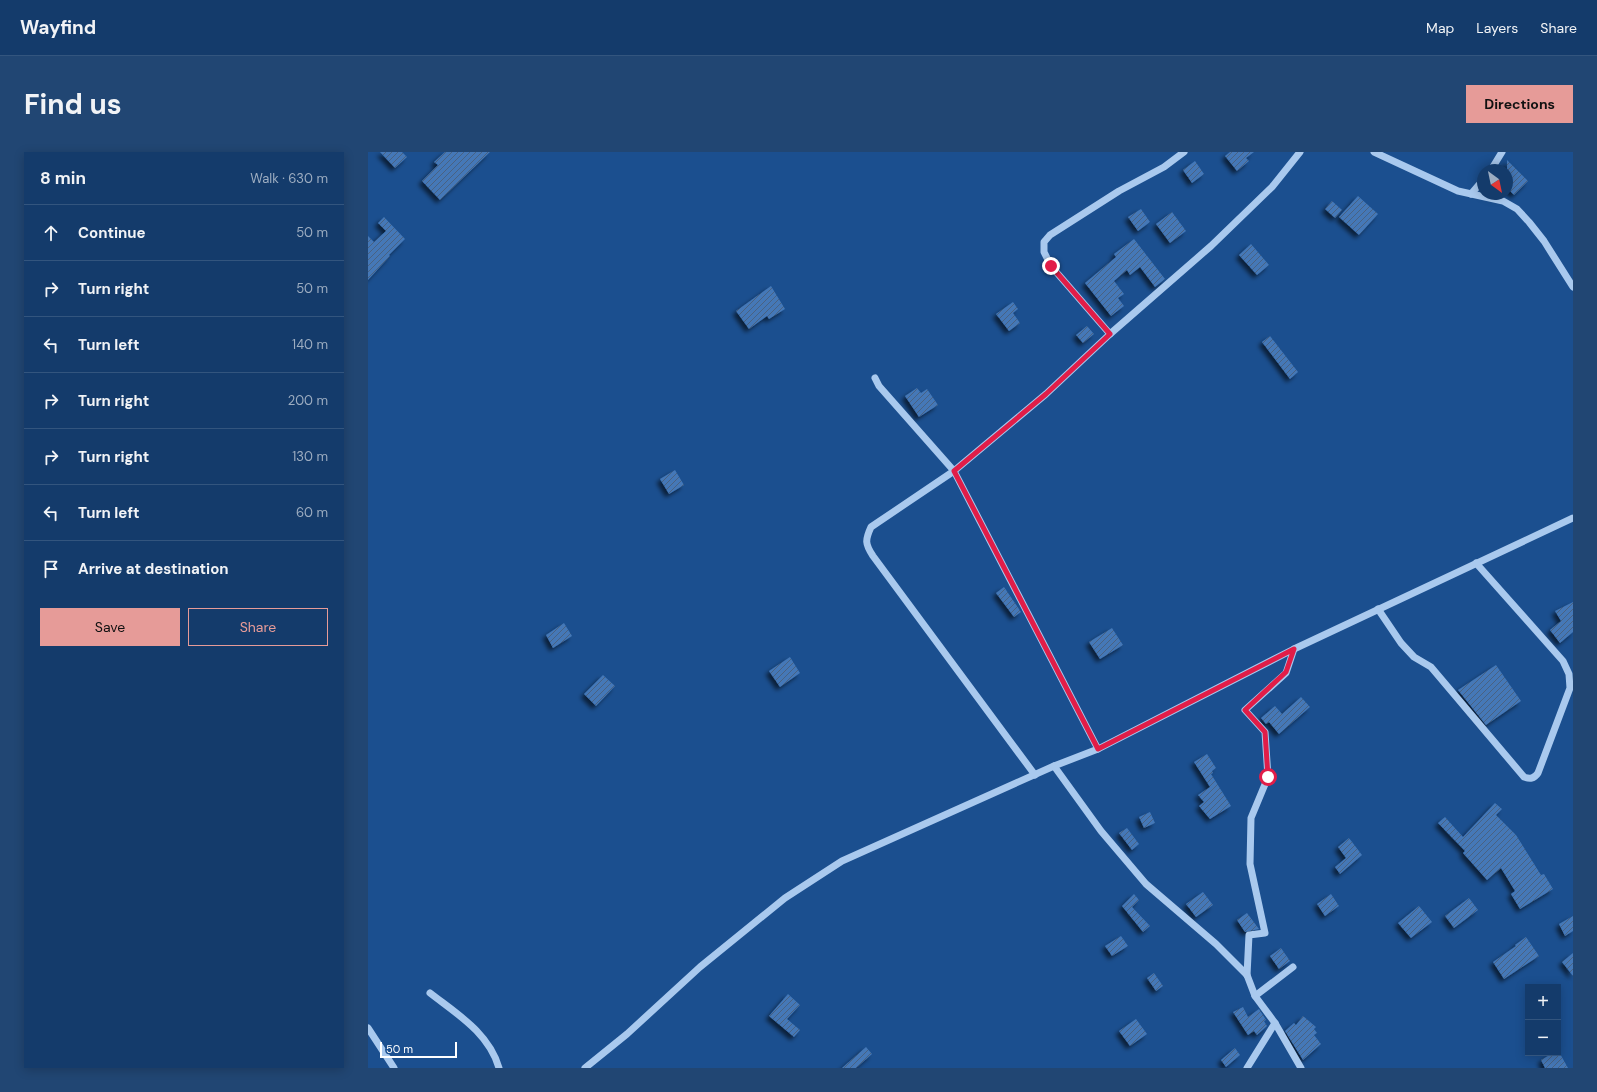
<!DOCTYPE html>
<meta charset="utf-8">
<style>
body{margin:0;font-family:"DM Sans",sans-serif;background:#214673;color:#f1f3f6}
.controls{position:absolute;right:12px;bottom:12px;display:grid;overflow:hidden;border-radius:0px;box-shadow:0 2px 10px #0003}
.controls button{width:36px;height:36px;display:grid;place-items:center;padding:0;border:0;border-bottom:1px solid #33557e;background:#143b6b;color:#f1f3f6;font:20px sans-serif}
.compass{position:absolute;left:1109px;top:12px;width:36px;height:36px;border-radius:50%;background:#143b6b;box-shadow:0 2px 10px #0003;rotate:147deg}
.scale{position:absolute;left:12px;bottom:10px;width:77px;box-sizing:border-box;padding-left:4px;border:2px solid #fff;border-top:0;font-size:11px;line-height:14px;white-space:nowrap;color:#fff;-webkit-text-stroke:3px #1b4f8f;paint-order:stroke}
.stop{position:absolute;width:12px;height:12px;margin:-9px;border:3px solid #e11d48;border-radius:50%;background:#fff}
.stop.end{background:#e11d48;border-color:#fff;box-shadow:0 1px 4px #0008}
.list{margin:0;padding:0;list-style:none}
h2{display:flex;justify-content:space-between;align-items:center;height:52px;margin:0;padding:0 16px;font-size:17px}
h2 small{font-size:13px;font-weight:400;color:#9dadc1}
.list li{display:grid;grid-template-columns:26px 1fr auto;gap:12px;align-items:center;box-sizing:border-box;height:56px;padding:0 16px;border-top:1px solid #33557e}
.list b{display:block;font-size:15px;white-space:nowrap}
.list em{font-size:13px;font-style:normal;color:#9dadc1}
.actions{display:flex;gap:8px;padding:12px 16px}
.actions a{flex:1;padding:9px 0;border:1px solid #e69b98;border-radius:0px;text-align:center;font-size:14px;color:#e69b98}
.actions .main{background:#e69b98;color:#111}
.icon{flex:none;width:22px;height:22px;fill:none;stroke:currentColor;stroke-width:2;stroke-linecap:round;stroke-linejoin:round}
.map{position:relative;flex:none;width:1205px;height:916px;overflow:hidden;border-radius:0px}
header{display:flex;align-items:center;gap:24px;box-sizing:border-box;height:56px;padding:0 20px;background:#143b6b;border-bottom:1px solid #33557e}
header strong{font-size:19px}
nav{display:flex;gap:22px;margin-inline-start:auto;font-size:14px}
.intro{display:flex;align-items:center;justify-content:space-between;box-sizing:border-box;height:96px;padding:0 24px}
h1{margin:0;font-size:28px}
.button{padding:10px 18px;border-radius:0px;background:#e69b98;color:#111;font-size:14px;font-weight:700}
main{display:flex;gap:24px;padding:0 24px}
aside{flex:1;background:#143b6b;border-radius:0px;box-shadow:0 2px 10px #0003}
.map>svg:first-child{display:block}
</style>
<header>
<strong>Wayfind</strong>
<nav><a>Map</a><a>Layers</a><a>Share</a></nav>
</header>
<div class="intro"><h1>Find us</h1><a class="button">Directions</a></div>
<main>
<aside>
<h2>8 min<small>Walk · 630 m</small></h2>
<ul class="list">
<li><svg class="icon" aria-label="ahead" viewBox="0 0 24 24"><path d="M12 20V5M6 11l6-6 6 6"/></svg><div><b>Continue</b></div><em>50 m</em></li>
<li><svg class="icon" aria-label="right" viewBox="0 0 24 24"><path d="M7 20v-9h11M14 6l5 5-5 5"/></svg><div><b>Turn right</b></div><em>50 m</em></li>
<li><svg class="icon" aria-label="left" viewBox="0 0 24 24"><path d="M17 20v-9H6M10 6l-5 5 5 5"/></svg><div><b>Turn left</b></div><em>140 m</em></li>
<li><svg class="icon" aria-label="right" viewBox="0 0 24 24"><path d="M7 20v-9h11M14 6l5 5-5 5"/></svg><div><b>Turn right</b></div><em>200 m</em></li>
<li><svg class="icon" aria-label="right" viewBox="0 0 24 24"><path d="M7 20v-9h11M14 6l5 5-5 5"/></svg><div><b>Turn right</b></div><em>130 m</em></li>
<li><svg class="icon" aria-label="left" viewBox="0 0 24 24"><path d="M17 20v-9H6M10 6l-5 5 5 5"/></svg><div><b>Turn left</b></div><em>60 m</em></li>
<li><svg class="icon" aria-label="arrive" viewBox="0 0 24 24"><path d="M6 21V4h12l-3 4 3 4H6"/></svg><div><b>Arrive at destination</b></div></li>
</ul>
<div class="actions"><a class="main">Save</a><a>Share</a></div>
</aside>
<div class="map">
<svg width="1205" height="916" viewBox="0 0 1205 916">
<defs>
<pattern id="building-hatch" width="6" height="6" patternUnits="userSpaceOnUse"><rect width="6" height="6" fill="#4478b7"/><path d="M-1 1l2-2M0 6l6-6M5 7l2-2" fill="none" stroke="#486282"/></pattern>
<filter id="shadow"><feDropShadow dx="-3.5" dy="3.5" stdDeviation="2" flood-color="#0009"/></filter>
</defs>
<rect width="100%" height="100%" fill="#1b4f8f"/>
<g fill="url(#building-hatch)" filter="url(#shadow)">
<path d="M12,0H34L39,5L27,16Z"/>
<path d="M77,0H122L72,48L54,29L70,13L66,10Z"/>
<path d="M862,0H886L878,6L881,9L869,19L857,4Z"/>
<path d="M1139,8L1160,29L1146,43L1139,36Z"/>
<path d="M827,9L836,22L824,31L815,18Z"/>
<path d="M990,44L1010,62L991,83L971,65Z"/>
<path d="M964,49L974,58L967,66L957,57Z"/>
<path d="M773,57L782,70L770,79L760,65Z"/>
<path d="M804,60L818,79L802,91L788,72Z"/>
<path d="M16,65L37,87L21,103L22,104L0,128V84L6,90L18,79L10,71Z"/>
<path d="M766,87L797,127L787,135L772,115L762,123L759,118L746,129L756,142L750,146L756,154L743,164L717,131L748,105L746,102Z"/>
<path d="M883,92L901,113L889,123L871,103Z"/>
<path d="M403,134L417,157L401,167L399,164L381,177L368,159Z"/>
<path d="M645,150L650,157L645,161L652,171L641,179L628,162Z"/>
<path d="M719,174L726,182L715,191L708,183Z"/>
<path d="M902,184L930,220L922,227L894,190Z"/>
<path d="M549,236L553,241L559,237L570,253L551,265L537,244Z"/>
<path d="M307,318L316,333L301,342L292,327Z"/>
<path d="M636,435L653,460L646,465L628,441Z"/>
<path d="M1205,450V480L1192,491L1182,478L1193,469L1187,459Z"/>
<path d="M196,471L204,484L185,496L178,483Z"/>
<path d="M744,476L755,493L732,507L721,490Z"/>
<path d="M422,505L432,521L412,535L401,519Z"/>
<path d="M1128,513L1153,549L1118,573L1090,538Z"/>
<path d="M235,523L247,534L228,554L216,542Z"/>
<path d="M933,545L942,555L911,582L901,570L898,572L893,566L907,554L914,562Z"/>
<path d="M839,602L848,616L844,619L845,621L843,622L863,654L842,667L831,654L836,650L830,643L842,635L826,610Z"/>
<path d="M1127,651L1134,657L1128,663L1148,683L1173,723L1176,722L1185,737L1152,757L1143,742L1147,739L1133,716L1119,728L1095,701L1097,699L1070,671L1077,665L1095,685Z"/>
<path d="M782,660L787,671L776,676L771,665Z"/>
<path d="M759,676L771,692L764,698L751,681Z"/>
<path d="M981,686L994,703L972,722L967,715L978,706L970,695Z"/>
<path d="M835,740L845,753L828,765L818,752Z"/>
<path d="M766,742L771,748L764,755L782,774L775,780L754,754Z"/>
<path d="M963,742L971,754L957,764L949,752Z"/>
<path d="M1101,746L1110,758L1086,776L1077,764Z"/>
<path d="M1051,754L1064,770L1043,786L1030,771Z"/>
<path d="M879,761L891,777L877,780L869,768Z"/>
<path d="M1205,764V779L1197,784L1191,772Z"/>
<path d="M753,784L760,794L744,804L737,794Z"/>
<path d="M1158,785L1171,804L1136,827L1125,810L1148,794L1147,793Z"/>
<path d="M913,796L922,809L911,817L902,804Z"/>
<path d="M1205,801V824L1194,810Z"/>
<path d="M786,821L795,834L788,839L779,826Z"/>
<path d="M420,842L432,853L419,867L432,878L426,885L401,864Z"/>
<path d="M875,855L880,865L891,857L898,868L896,869L899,874L889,883L886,879L880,883L865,860Z"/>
<path d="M935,864L948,875L946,877L949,881L946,883L953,892L935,908L917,879L926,871L928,873Z"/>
<path d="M768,867L779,882L762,894L751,879Z"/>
<path d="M498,895L504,902L488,916H474Z"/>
<path d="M867,896L872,903L858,915L853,908Z"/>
<path d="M1190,898L1200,916H1177L1173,908L1185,901H1190Z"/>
</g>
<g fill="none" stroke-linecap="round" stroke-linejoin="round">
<g stroke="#a9c9ee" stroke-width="7">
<path d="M1006,0L1090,39L1135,49L1149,57L1161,70L1176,89L1205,135"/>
<path d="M1123,18L1134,0"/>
<path d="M1103,42L1115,28"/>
<path d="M742,182L683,114L676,100V90L682,83L751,39L796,15L816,0"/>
<path d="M507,226L511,234L586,319L730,597"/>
<path d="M1010,457L1033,491L1046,505L1063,515L1156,625C1162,627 1166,627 1170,621L1202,536L1201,522L1195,509L1108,411"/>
<path d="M686,614L733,679L778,732L848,792L879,823L887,844L907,871L933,916"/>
<path d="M667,623L505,404C497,392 497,388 503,375L586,319L678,242L742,182L843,94L904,35L932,0"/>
<path d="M879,823L881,783L897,781L882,712L883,666L900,625L897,580L877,558L918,521L926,497"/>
<path d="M62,841C89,862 121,881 131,916"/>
<path d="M887,844L925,815"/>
<path d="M0,876L26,916"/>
<path d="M217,916L259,882L332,815L417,746L474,709L686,614L730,597L926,497L1205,366"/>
<path d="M879,916L907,871"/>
</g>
</g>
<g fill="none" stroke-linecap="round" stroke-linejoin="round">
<path stroke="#e11d48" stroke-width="5" d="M683,114L742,182L678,242L586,319L730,597L926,497L918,520L877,558L897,580L900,625"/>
</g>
</svg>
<div class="controls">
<button>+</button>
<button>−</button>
</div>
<svg class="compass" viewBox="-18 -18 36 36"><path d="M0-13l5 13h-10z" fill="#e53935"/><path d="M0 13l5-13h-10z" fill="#9dadc1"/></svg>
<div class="scale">50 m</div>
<div class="stop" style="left:900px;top:625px"></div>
<div class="stop end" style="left:683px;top:114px"></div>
</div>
</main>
